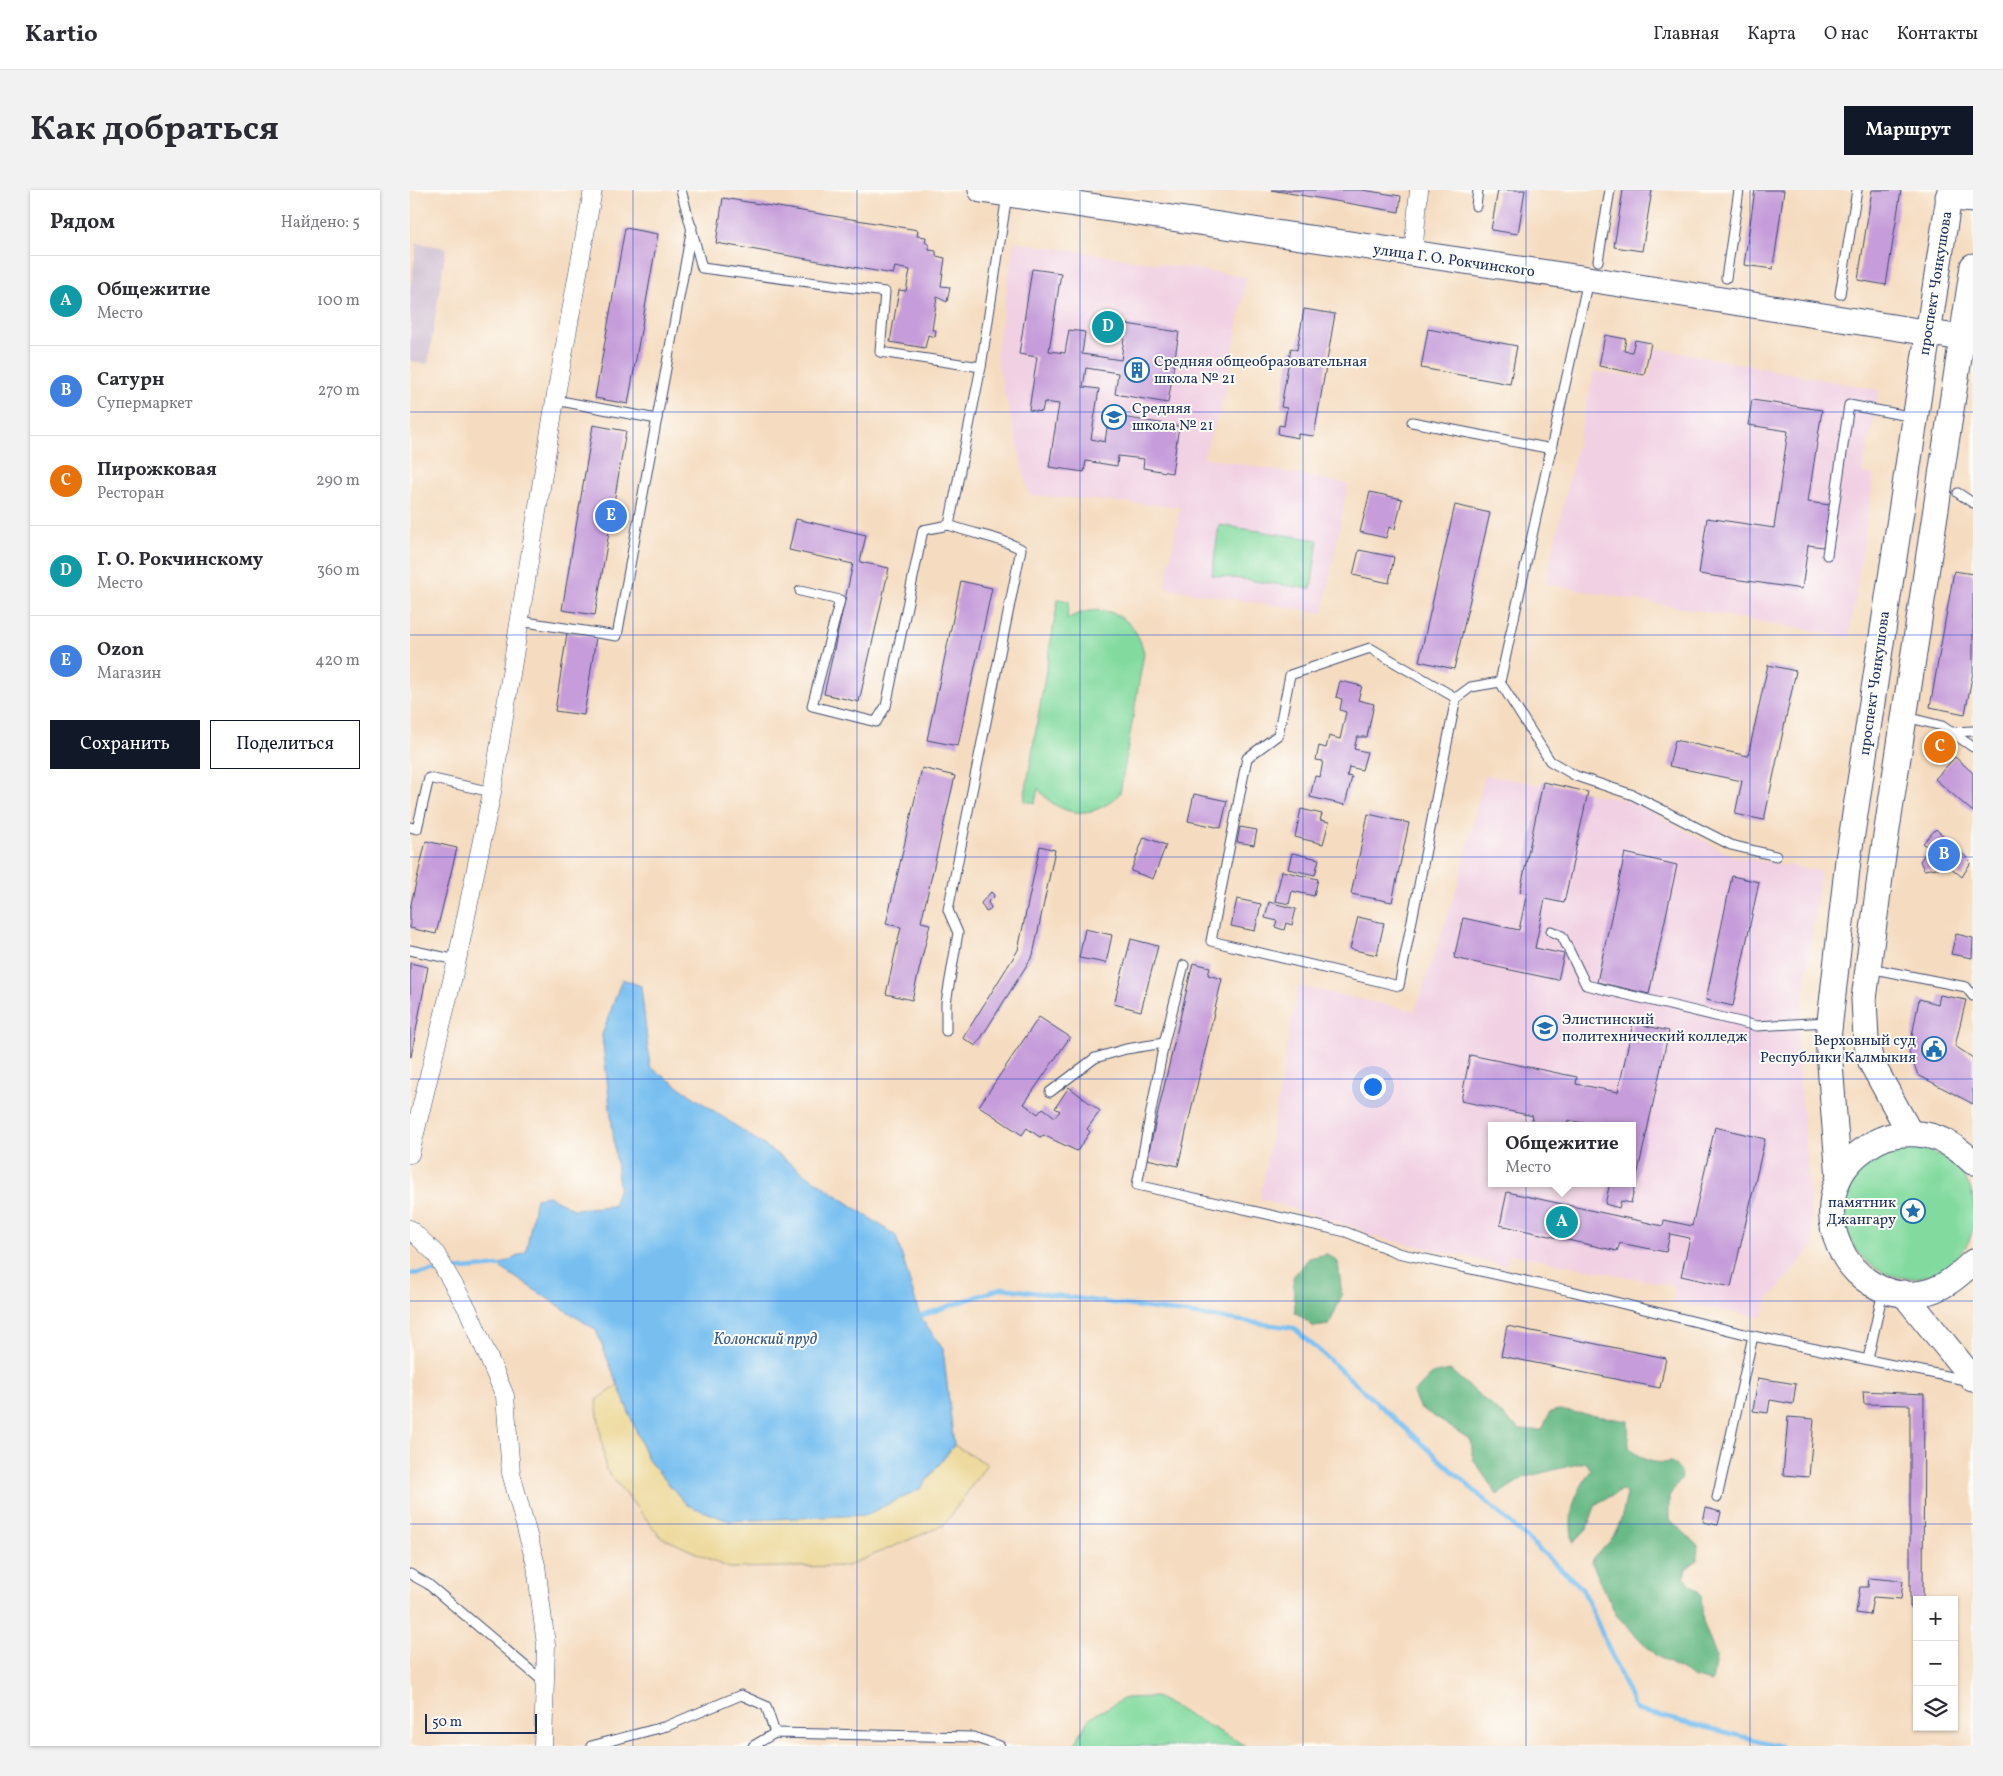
<!DOCTYPE html>
<html lang="ru">
<meta charset="utf-8">
<style>
body{margin:0;font-family:Vollkorn,serif;background:#f2f2f3;color:#2b2b33}
.controls{position:absolute;right:15px;bottom:15px;display:grid;overflow:hidden;border-radius:0px;box-shadow:0 1px 4px #0004}
.controls button{width:45px;height:45px;display:grid;place-items:center;padding:0;border:0;border-bottom:1px solid #e1e1e2;background:#fff;color:#2b2b33;font:25px sans-serif}
.scale{position:absolute;left:15px;bottom:12px;width:112px;box-sizing:border-box;padding-left:5px;border:2px solid #1b2f5e;border-top:0;font-size:14px;line-height:18px;white-space:nowrap;color:#1b2f5e;-webkit-text-stroke:4px #fdfcf7;paint-order:stroke}
.you{position:absolute;left:962px;top:896px;width:18px;height:18px;margin:-12px;border:4px solid #fff;border-radius:50%;background:#1a73e8;box-shadow:0 0 0 8px #1a73e833}
.badge{display:grid;place-items:center;width:32px;height:32px;border-radius:50%;background:#111827;color:#fff;font-size:16px;font-weight:700}
.pin{position:absolute;translate:-50% -50%;border:2px solid #fff;box-shadow:0 1px 5px #0006}
.popup{position:absolute;left:1078px;top:932px;width:148px;height:65px;box-sizing:border-box;display:grid;place-content:center;border-radius:0px;background:#fff;filter:drop-shadow(0 1px 4px #0005);font-size:16px;white-space:nowrap;color:#7c7c81}
.popup b{font-size:19px;color:#2b2b33}
.popup::after{content:'';position:absolute;left:50%;top:100%;margin-left:-10px;border:10px solid transparent;border-top-color:#fff}
.list{margin:0;padding:0;list-style:none}
h2{display:flex;justify-content:space-between;align-items:center;height:65px;margin:0;padding:0 20px;font-size:21px}
h2 small{font-size:16px;font-weight:400;color:#7c7c81}
.list li{display:grid;grid-template-columns:32px 1fr auto;gap:15px;align-items:center;box-sizing:border-box;height:90px;padding:0 20px;border-top:1px solid #e1e1e2}
.list b{display:block;font-size:19px;white-space:nowrap}
.list p{margin:0;font-size:16px;white-space:nowrap;color:#7c7c81}
.list em{font-size:16px;font-style:normal;color:#7c7c81}
.actions{display:flex;gap:10px;padding:15px 20px}
.actions a{flex:1;padding:11px 0;border:1px solid #111827;border-radius:0px;text-align:center;font-size:18px;color:#111827}
.actions .main{background:#111827;color:#fff}
.icon{flex:none;width:28px;height:28px;fill:none;stroke:currentColor;stroke-width:2;stroke-linecap:round;stroke-linejoin:round}
.map{position:relative;flex:none;width:1563px;height:1556px;overflow:hidden;border-radius:0px}
header{display:flex;align-items:center;gap:30px;box-sizing:border-box;height:70px;padding:0 25px;background:#fff;border-bottom:1px solid #e1e1e2}
header strong{font-size:24px}
nav{display:flex;gap:28px;margin-inline-start:auto;font-size:18px}
.intro{display:flex;align-items:center;justify-content:space-between;box-sizing:border-box;height:120px;padding:0 30px}
h1{margin:0;font-size:35px}
.button{padding:12px 22px;border-radius:0px;background:#111827;color:#fff;font-size:18px;font-weight:700}
main{display:flex;gap:30px;padding:0 30px}
aside{flex:1;background:#fff;border-radius:0px;box-shadow:0 1px 4px #0004}
.map>svg:first-child{display:block}
</style>
<header>
<strong>Kartio</strong>
<nav><a>Главная</a><a>Карта</a><a>О нас</a><a>Контакты</a></nav>
</header>
<div class="intro"><h1>Как добраться</h1><a class="button">Маршрут</a></div>
<main>
<aside>
<h2>Рядом<small>Найдено: 5</small></h2>
<ul class="list">
<li><span class="badge" style="background:#0f9aa8">A</span><div><b>Общежитие</b><p>Место</p></div><em>100 m</em></li>
<li><span class="badge" style="background:#3f7fe0">B</span><div><b>Сатурн</b><p>Супермаркет</p></div><em>270 m</em></li>
<li><span class="badge" style="background:#e8710a">C</span><div><b>Пирожковая</b><p>Ресторан</p></div><em>290 m</em></li>
<li><span class="badge" style="background:#0f9aa8">D</span><div><b>Г. О. Рокчинскому</b><p>Место</p></div><em>360 m</em></li>
<li><span class="badge" style="background:#3f7fe0">E</span><div><b>Ozon</b><p>Магазин</p></div><em>420 m</em></li>
</ul>
<div class="actions"><a class="main">Сохранить</a><a>Поделиться</a></div>
</aside>
<div class="map">
<svg width="1563" height="1556" viewBox="0 0 1563 1556">
<rect width="100%" height="100%" fill="#fdfcf7"/>
<filter id="ink" filterUnits="userSpaceOnUse"><feTurbulence type="fractalNoise" baseFrequency=".02" numOctaves="2"/><feDisplacementMap in="SourceGraphic" scale="10" xChannelSelector="R" yChannelSelector="G"/><feConvolveMatrix kernelMatrix="1 2 1 2 8 2 1 2 1" color-interpolation-filters="sRGB"/></filter>
<filter id="wash" filterUnits="userSpaceOnUse"><feTurbulence type="fractalNoise" baseFrequency=".0096" numOctaves="4" result="noise"/><feDisplacementMap in="SourceGraphic" scale="20" xChannelSelector="R" yChannelSelector="G"/><feGaussianBlur stdDeviation="1.12" result="paint"/><feColorMatrix in="noise" values="0 0 0 0 0 0 0 0 0 0 0 0 0 0 0 0 0 1.4 0 .05"/><feComposite in="paint" operator="in"/></filter>
<g filter="url(#wash)">
<rect width="100%" height="100%" fill="#f5dbbf"/>
<g fill="#f1d0e3" fill-rule="evenodd">
<path d="M604,52L837,87L814,209L793,267L938,294L913,423L755,398L770,317L619,305L586,166Z"/>
<path d="M1245,158L1469,200L1452,284L1464,285L1439,447L1135,394L1184,182L1239,188Z"/>
<path d="M1075,585L1220,611L1323,666L1411,681L1387,856L1404,1055L1358,1110L1352,1127L1263,1112L1265,1096L1100,1064L1097,1076L961,1046L946,1038L850,1009L888,796L1005,821L1047,697ZM1082,936H1222V993H1082Z"/>
</g>
<path fill="#cebed1" d="M7,53L36,58L18,174L0,171V99Z"/>
<g fill="#82da9f" stroke="#4e847e">
<path d="M809,335L908,350L901,399L802,385Z"/>
<path d="M648,409L659,411L657,429C691,410 725,423 734,463L710,603C686,630 649,629 628,598L625,613L614,611Z"/>
<circle cx="1500" cy="1023" r="65"/>
<path d="M746,1507L836,1556H664L679,1528L715,1508Z"/>
</g>
<g fill="#69ba86" stroke="#427472">
<path d="M917,1064L928,1072L932,1105L919,1135L904,1137L885,1122L883,1087L899,1068Z"/>
<path d="M1040,1180L1110,1240H1132L1140,1222L1149,1220L1218,1231L1219,1258C1233,1271 1244,1274 1262,1272L1270,1281L1272,1288L1259,1306V1329L1288,1355L1287,1370L1276,1379L1274,1387L1291,1404L1293,1432L1306,1466L1302,1492L1285,1488L1245,1465L1206,1425L1182,1373L1184,1366C1208,1349 1211,1331 1217,1304L1212,1300L1186,1314L1176,1341L1163,1352C1157,1320 1165,1306 1181,1280L1176,1272L1115,1287L1087,1305L1063,1269L1061,1250L1009,1217L1003,1203L1022,1184Z"/>
</g>
<path fill="#eeda9e" stroke="#84847e" d="M208,1195L238,1270L277,1315L510,1299L544,1255L577,1274L534,1335L437,1376L319,1378L251,1347L196,1280L186,1211Z"/>
<path fill="#78bff0" stroke="#4a77a7" d="M212,789L231,796L240,877L486,1046L510,1126L533,1159L544,1255L510,1299L456,1325L319,1331L277,1315L238,1270L186,1140L88,1076L116,1062L126,1008L139,1006L163,1019L203,1016L209,997L192,845Z"/>
<g fill="none" stroke-linecap="round" stroke-linejoin="round">
<g stroke="#78bff0" stroke-width="4.5">
<path d="M41,1080L88,1076"/>
<path d="M0,1084L31,1081"/>
<path d="M510,1126L592,1098L884,1138L1172,1398L1226,1520L1370,1556"/>
</g>
</g>
<g id="blocks">
<g fill="#c69dda">
<path d="M861,0H952L991,6L989,22Z"/>
<path d="M1088,0H1115L1108,44L1081,40Z"/>
<path d="M1213,0H1242L1232,61L1204,57Z"/>
<path d="M1345,0H1374L1363,79L1334,75Z"/>
<path d="M1462,0H1491L1476,95L1448,90Z"/>
<path d="M313,8L508,40L507,46L516,47L515,52L519,55V60L526,61V66L535,68L531,96L540,97L537,112L527,107L522,140H526L525,147L518,145L515,158L480,152L489,100L496,101L500,80L485,77L483,84L306,53Z"/>
<path d="M215,38L248,44L218,214L185,208Z"/>
<path d="M622,79L651,83L639,161L655,163L659,140L675,142L672,164L711,170L716,134L769,142L758,213L705,204L708,183L676,178L673,197L689,199L681,249L695,252L699,225L769,236L762,283L733,278L734,269L708,266L707,276L676,271L674,282L639,277L649,214L634,212L632,222L619,220L627,167L609,164Z"/>
<path d="M894,119L925,124L904,246L888,244V248L868,244L869,235L874,236L877,218L871,217L881,158L887,160Z"/>
<path d="M1018,139L1107,156L1100,194L1011,178Z"/>
<path d="M1195,145L1216,149L1214,161L1222,162L1225,150L1241,153L1234,185L1189,176Z"/>
<path d="M1342,210L1412,220L1398,312L1420,315L1413,357L1398,355L1392,399L1289,384L1297,328L1364,338L1378,241L1338,235Z"/>
<path d="M183,235L216,241L185,425L152,420Z"/>
<path d="M960,302L992,309L985,339L979,337L976,348L950,342Z"/>
<path d="M1045,315L1080,323L1044,479L1009,471Z"/>
<path d="M386,329L456,345L450,372L479,378L449,512L414,504L443,374L379,360Z"/>
<path d="M949,360L984,367L979,393L943,385Z"/>
<path d="M1544,381L1563,384V482L1555,524L1520,517Z"/>
<path d="M551,391L582,398L548,556L517,550Z"/>
<path d="M157,443L186,447L174,525L145,521Z"/>
<path d="M1358,475L1386,481L1354,630L1325,624L1332,591L1259,576L1265,550L1338,566Z"/>
<path d="M930,491L952,496L948,510L964,514L957,547H947L944,559L957,562L952,580L939,577L937,586L942,587L935,615L900,607L905,586L910,587L913,571L906,570L909,556L916,558L919,546L930,549L936,522L930,520L932,509L926,507Z"/>
<path d="M1528,542L1546,559L1532,573L1515,555Z"/>
<path d="M1545,567L1563,583V622L1525,589Z"/>
<path d="M512,578L545,586L511,732L520,734L502,810L476,804L491,737L476,734Z"/>
<path d="M1133,592L1178,602L1154,713L1135,709L1125,758L1154,764L1148,790L1044,768L1053,728L1109,740L1117,703L1110,702Z"/>
<path d="M784,604L817,611L811,638L778,631Z"/>
<path d="M891,619L912,624L910,630L919,632L913,654L885,647Z"/>
<path d="M958,624L999,633L982,712L941,704Z"/>
<path d="M830,637L847,640L844,655L827,652Z"/>
<path d="M1526,639L1561,672L1552,687L1539,676L1514,680L1510,671L1519,659L1513,653Z"/>
<path d="M734,647L756,655L743,689L721,681Z"/>
<path d="M16,651L47,658L26,744L0,738V718Z"/>
<path d="M630,656L645,660L623,765L566,856L553,848L608,760Z"/>
<path d="M882,663L909,669L905,685L878,679Z"/>
<path d="M1215,663L1267,675L1239,804L1187,792Z"/>
<path d="M872,681L908,689L904,706L882,701L879,714L865,711Z"/>
<path d="M1322,686L1349,692L1323,816L1296,810Z"/>
<path d="M581,702L584,705L583,709L579,710L578,713L581,717L580,720L576,722L571,713Z"/>
<path d="M827,709L851,714L845,741L821,736Z"/>
<path d="M859,712L886,719L882,735L876,733L874,740L865,737L867,731L855,728Z"/>
<path d="M948,727L974,733L967,765L940,759Z"/>
<path d="M675,739L702,745L696,773L669,768Z"/>
<path d="M1546,744L1563,748L1562,768L1541,764Z"/>
<path d="M721,749L748,756L731,821L704,814Z"/>
<path d="M0,773L18,777L1,867L0,866Z"/>
<path d="M783,773L800,777L798,785L812,789L768,976L737,969Z"/>
<path d="M1530,805L1556,810L1545,856L1563,868V914L1508,885L1499,862L1509,809L1528,814Z"/>
<path d="M629,827L660,847L614,914L628,924L633,918L645,927L650,921L645,918L659,897L690,921L677,939L680,942L667,961L633,945L631,948L617,938L612,945L569,916Z"/>
<path d="M1223,833L1259,841L1221,1013L1211,1011L1209,1018L1195,1014L1200,993H1222V936H1188L1158,930L1157,936H1121L1123,926L1051,911L1060,865L1167,887L1166,894L1208,902Z"/>
<path d="M1305,937L1355,949L1321,1097L1271,1086L1280,1048L1260,1044L1256,1062L1210,1053L1207,1061L1090,1035L1097,1002L1253,1036L1254,1030L1282,1036Z"/>
<path d="M1097,1136L1256,1168L1250,1198L1091,1166Z"/>
<path d="M1348,1188L1386,1194L1383,1214L1360,1210L1358,1223L1343,1221Z"/>
<path d="M1453,1201L1514,1204L1513,1410H1507V1417H1500V1215L1454,1214Z"/>
<path d="M1378,1227L1404,1229L1399,1287L1373,1285Z"/>
<path d="M1296,1318L1311,1322L1308,1335L1293,1332Z"/>
<path d="M1459,1388L1493,1391L1491,1409L1463,1407L1460,1425L1446,1423L1450,1397H1458Z"/>
</g>
</g>
</g>
<g filter="url(#ink)">
<use href="#blocks" fill-opacity="0" stroke="#3c496d" stroke-width="1"/>
<g fill="none" stroke-linecap="round" stroke-linejoin="round">
<defs>
<g id="lane">
<path d="M271,0L292,78L475,102L470,162L571,177"/>
<path d="M1066,16L1068,0"/>
<path d="M1188,71L1200,0"/>
<path d="M1316,88L1329,0"/>
<path d="M1430,104L1447,0"/>
<path d="M145,210L247,229"/>
<path d="M1002,232L1142,259"/>
<path d="M1548,303L1563,313"/>
<path d="M1417,365L1439,215L1504,227"/>
<path d="M390,401L430,410L402,516L466,532L476,516L513,340L539,335"/>
<path d="M109,431L207,446L282,37"/>
<path d="M1090,492L1140,571L1166,586L1223,605L1321,655L1366,666"/>
<path d="M1046,508L960,458L880,485L868,545L837,568L801,751L989,796L1046,508L1061,497L1090,492L1178,90"/>
<path d="M1496,527L1532,536L1563,557"/>
<path d="M1541,542L1563,541"/>
<path d="M0,637L7,639L19,588L82,602"/>
<path d="M1141,741L1152,746L1176,795L1347,836L1417,832"/>
<path d="M0,760L47,770"/>
<path d="M774,775L754,853L727,995L936,1042L988,1063L1161,1101L1343,1146"/>
<path d="M1459,778L1556,797L1563,806"/>
<path d="M536,841V813L548,743L538,720L611,359C588,346 564,345 539,335L571,177L597,5"/>
<path d="M640,902L685,868L716,859L754,853"/>
<path d="M1458,1169L1473,1101"/>
<path d="M1307,1308L1343,1146L1555,1190"/>
<path d="M0,1384L18,1394L134,1492"/>
<path d="M181,1556L257,1536L331,1505L356,1516L365,1543"/>
<path d="M343,1556L365,1543L563,1547L590,1556"/>
</g>
<g id="street">
<path d="M1003,64L1009,0"/>
<path d="M0,964L47,770L82,602L145,210L183,0"/>
<path d="M0,1039L26,1064L58,1120L95,1206L101,1283L126,1375L136,1455L133,1556"/>
</g>
<g id="secondary">
<path d="M571,0L1178,89L1552,148"/>
<path d="M1538,7L1563,10"/>
<path d="M1500,943L1461,872L1456,850L1454,809L1472,672L1563,76"/>
<path d="M1563,972C1539,950 1519,940 1485,945C1471,947 1459,955 1448,964C1390,1013 1435,1116 1512,1103C1532,1100 1548,1086 1563,1072"/>
<path d="M1429,988L1418,849L1438,670L1540,0"/>
<path d="M1493,1103L1563,1189"/>
</g>
</defs>
<use href="#lane" stroke="#3c496d" stroke-width="11"/>
<use href="#street" stroke="#3c496d" stroke-width="19"/>
<use href="#secondary" stroke="#3c496d" stroke-width="27"/>
<use href="#lane" stroke="#fff" stroke-width="9"/>
<use href="#street" stroke="#fff" stroke-width="18"/>
<use href="#secondary" stroke="#fff" stroke-width="25"/>
</g>
</g>
<path fill="none" stroke="#1d4ed8" stroke-width="1" stroke-opacity="0.55" d="M223,0V1556M447,0V1556M670,0V1556M893,0V1556M1116,0V1556M1340,0V1556M0,222H1563M0,445H1563M0,667H1563M0,889H1563M0,1111H1563M0,1334H1563"/>
<defs>
<symbol id="building-ring" viewBox="-11 -11 22 22"><circle r="9.5" fill="#fdfcf7" stroke="#1f6fb2" stroke-width="1.5"/><path d="M-4-6H4V6H1V3H-1V6H-4ZM-2.5-4.3h1.7v1.8h-1.7ZM.8-4.3h1.7v1.8H.8ZM-2.5-1h1.7V.8h-1.7ZM.8-1h1.7V.8H.8Z" fill="#1f6fb2"/></symbol>
<symbol id="school-ring" viewBox="-11 -11 22 22"><circle r="9.5" fill="#fdfcf7" stroke="#1f6fb2" stroke-width="1.5"/><path d="M0-5L7-2L0 1L-7-2ZM-4 1L0 2.5L4 1V4Q0 6-4 4Z" fill="#1f6fb2"/></symbol>
<symbol id="university-ring" viewBox="-11 -11 22 22"><circle r="9.5" fill="#fdfcf7" stroke="#1f6fb2" stroke-width="1.5"/><path d="M0-5L7-2L0 1L-7-2ZM-4 1L0 2.5L4 1V4Q0 6-4 4Z" fill="#1f6fb2"/></symbol>
<symbol id="civic-ring" viewBox="-11 -11 22 22"><circle r="9.5" fill="#fdfcf7" stroke="#1f6fb2" stroke-width="1.5"/><path d="M-.6-6.5H3V-4.5H.6V-3L4-1V1h2V6H-6V1h2V-1L-.6-3ZM-1.2 2.5V6h2.4V2.5Z" fill="#1f6fb2"/></symbol>
<symbol id="sight-ring" viewBox="-11 -11 22 22"><circle r="9.5" fill="#fdfcf7" stroke="#1f6fb2" stroke-width="1.5"/><path d="M0-6L1.8-2.2L6-1.7L2.9 1.2L3.7 5.4L0 3.3L-3.7 5.4L-2.9 1.2L-6-1.7L-1.8-2.2Z" fill="#1f6fb2"/></symbol>
</defs>
<g fill-rule="evenodd">
<use href="#building-ring" x="713" y="166" width="28" height="28"/>
<use href="#school-ring" x="690" y="213" width="28" height="28"/>
<use href="#university-ring" x="1121" y="824" width="28" height="28"/>
<use href="#civic-ring" x="1510" y="845" width="28" height="28"/>
<use href="#sight-ring" x="1489" y="1007" width="28" height="28"/>
</g>
<g text-anchor="middle" stroke-width="4" stroke-linejoin="round" paint-order="stroke">
<g font-size="15" fill="#1b2f5e" stroke="#fdfcf7">
<text transform="translate(1044 70) rotate(8)" y="5">улица Г. О. Рокчинского</text>
<text transform="translate(1525 93) rotate(-81)" y="5">проспект Чонкушова</text>
<text transform="translate(1464 493) rotate(-82)" y="5">проспект Чонкушова</text>
</g>
<g font-size="15" fill="#1b2f5e" stroke="#fdfcf7" text-anchor="start">
<text x="744" y="176">Средняя общеобразовательная<tspan x="744" dy="17">школа № 21</tspan></text>
<text x="722" y="223">Средняя<tspan x="722" dy="17">школа № 21</tspan></text>
<text x="1152" y="834">Элистинский<tspan x="1152" dy="17">политехнический колледж</tspan></text>
<text x="1506" y="855" text-anchor="end">Верховный суд<tspan x="1506" dy="17">Республики Калмыкия</tspan></text>
<text x="1486" y="1017" text-anchor="end">памятник<tspan x="1486" dy="17">Джангару</tspan></text>
</g>
<g font-size="16" font-style="italic" fill="#375a8a" stroke="#fdfcf7">
<text x="355" y="1154">Колонский пруд</text>
</g>
</g>
</svg>
<div class="controls">
<button>+</button>
<button>−</button>
<button><svg class="icon" aria-label="layers" viewBox="0 0 24 24"><path d="M12 4l9 5-9 5-9-5zM3 14l9 5 9-5"/></svg></button>
</div>
<div class="scale">50 m</div>
<div class="you"></div>
<div class="pin badge" style="left:1152px;top:1032px;background:#0f9aa8">A</div>
<div class="popup"><b>Общежитие</b>Место</div>
<div class="pin badge" style="left:1534px;top:665px;background:#3f7fe0">B</div>
<div class="pin badge" style="left:1530px;top:557px;background:#e8710a">C</div>
<div class="pin badge" style="left:698px;top:137px;background:#0f9aa8">D</div>
<div class="pin badge" style="left:201px;top:326px;background:#3f7fe0">E</div>
</div>
</main>
